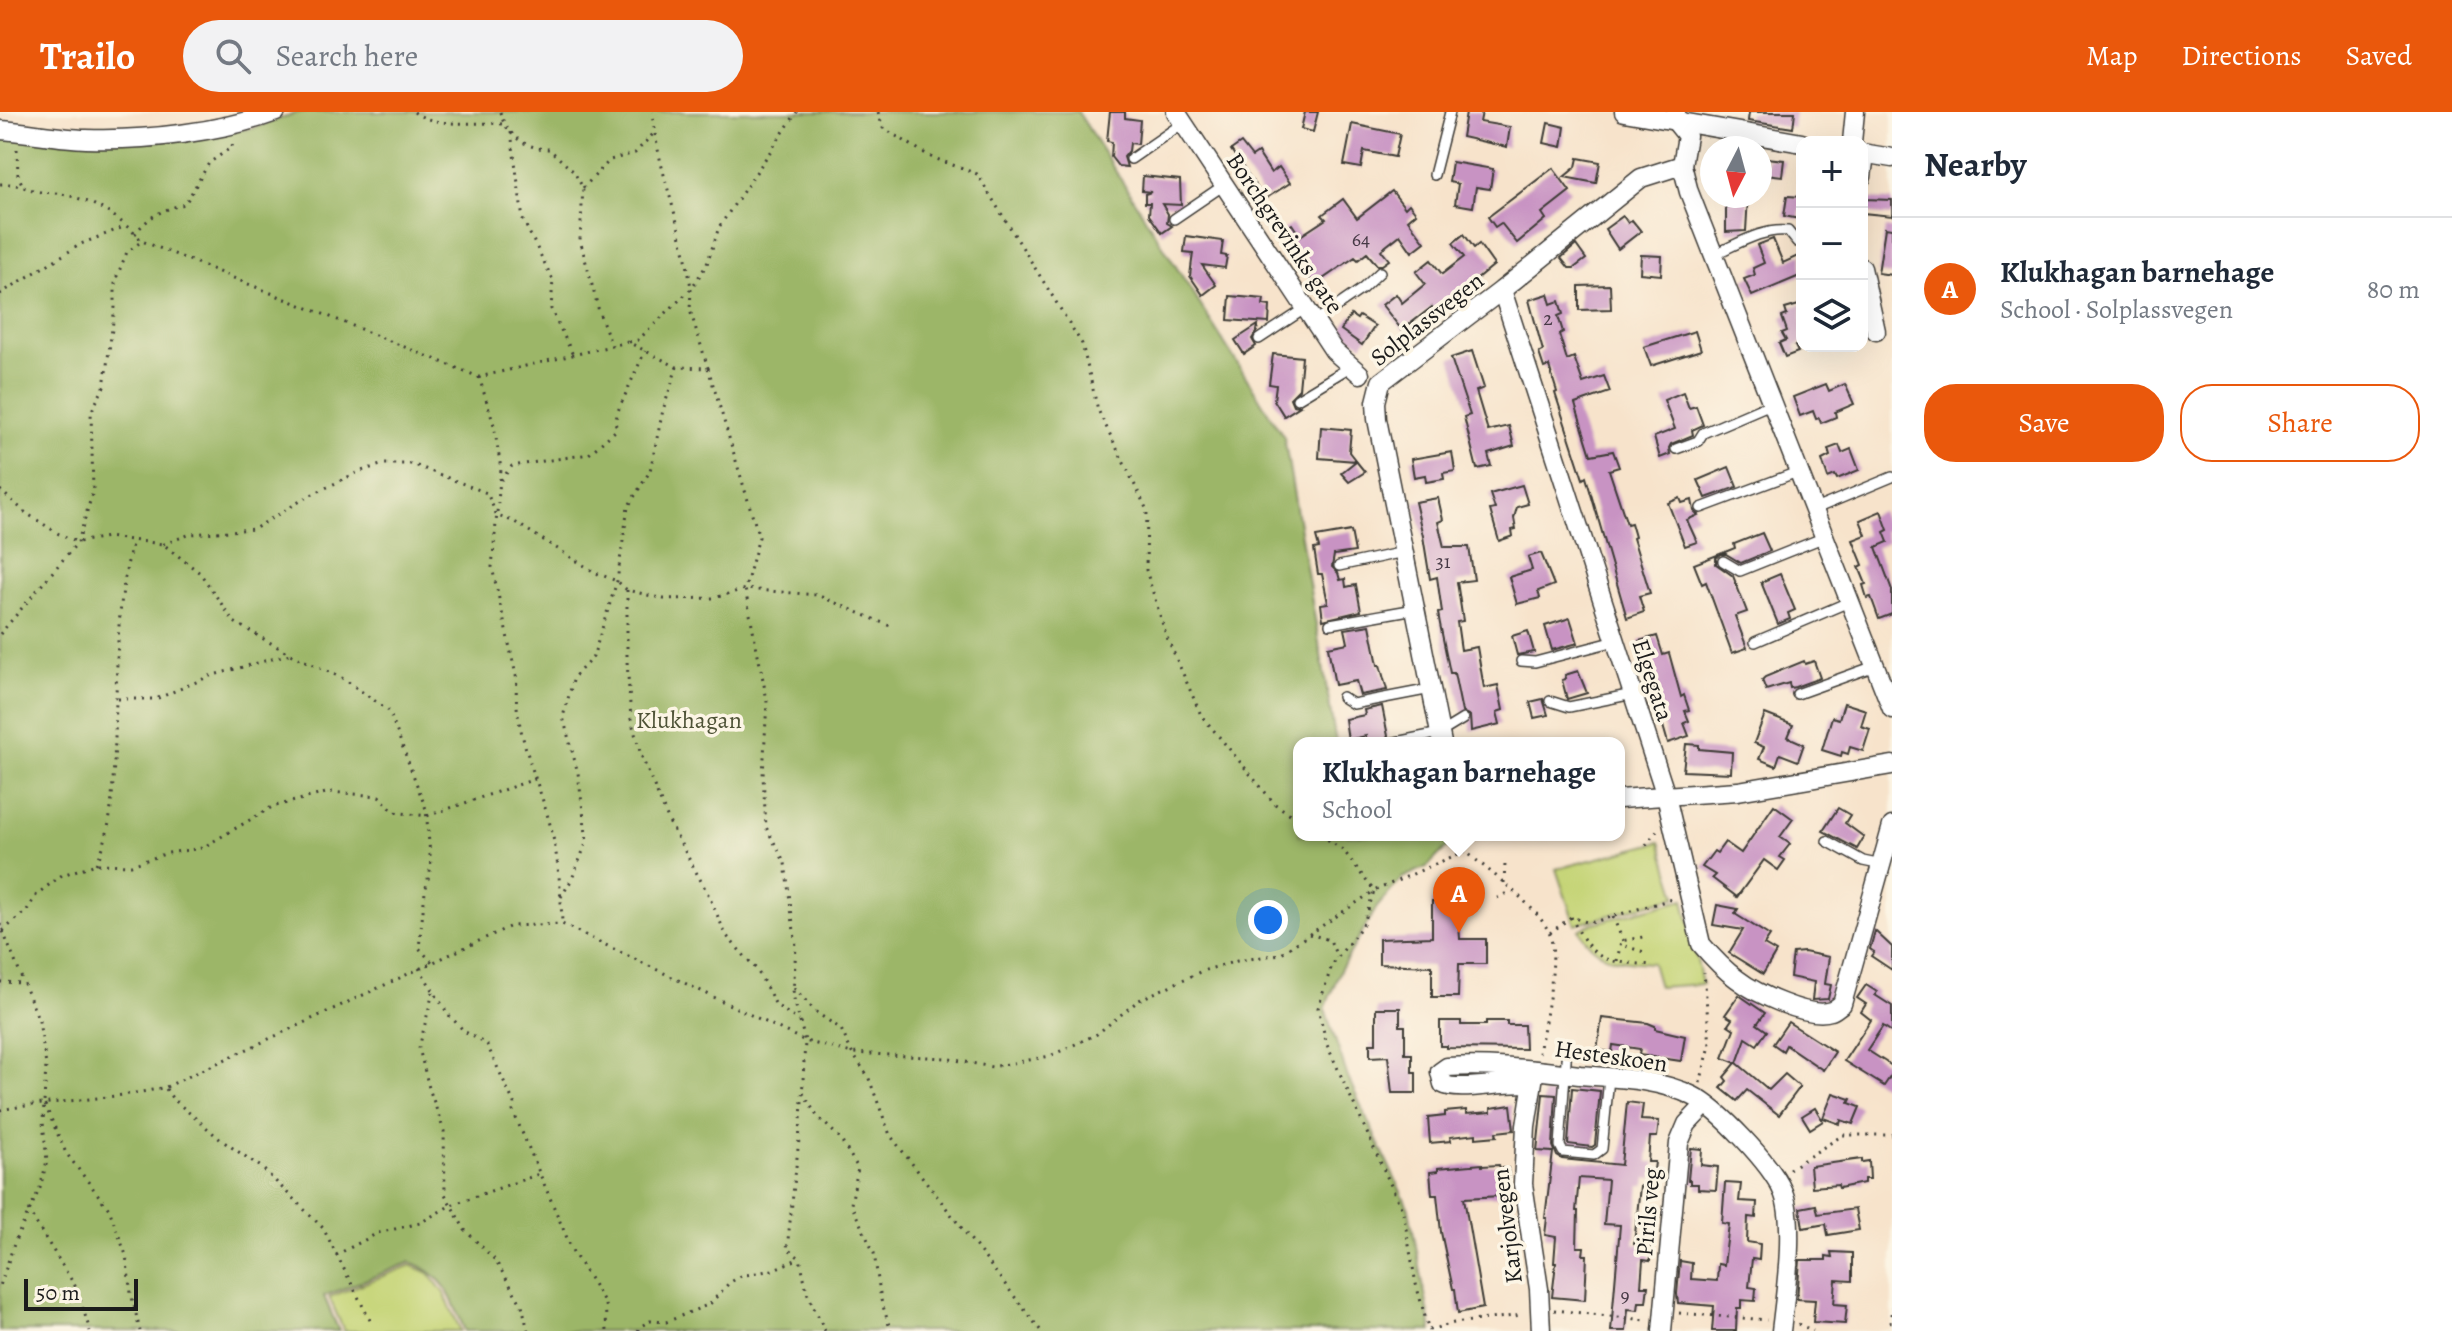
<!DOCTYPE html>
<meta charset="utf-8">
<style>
body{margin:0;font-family:Alegreya,serif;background:#f2f2f3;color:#1f2937}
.controls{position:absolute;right:24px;top:24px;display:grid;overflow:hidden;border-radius:16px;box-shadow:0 8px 32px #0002}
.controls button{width:72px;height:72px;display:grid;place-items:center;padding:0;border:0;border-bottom:2px solid #e0e1e3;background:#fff;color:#1f2937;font:40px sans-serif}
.compass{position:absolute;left:1700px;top:24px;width:72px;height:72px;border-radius:50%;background:#fff;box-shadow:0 8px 32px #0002;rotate:186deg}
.scale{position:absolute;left:24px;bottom:20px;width:114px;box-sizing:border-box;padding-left:8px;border:4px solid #1c1c1c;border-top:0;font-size:22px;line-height:28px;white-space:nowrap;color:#1c1c1c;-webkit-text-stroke:6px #fcf5e5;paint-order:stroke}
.you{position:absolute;left:1268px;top:808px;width:28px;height:28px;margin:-20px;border:6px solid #fff;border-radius:50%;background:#1a73e8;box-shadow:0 0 0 12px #1a73e833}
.badge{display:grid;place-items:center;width:52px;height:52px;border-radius:50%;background:#ea580c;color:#fff;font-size:26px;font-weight:700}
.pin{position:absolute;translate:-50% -66px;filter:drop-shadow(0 2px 4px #0008)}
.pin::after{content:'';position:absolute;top:42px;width:28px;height:24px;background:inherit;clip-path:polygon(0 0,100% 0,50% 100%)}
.popup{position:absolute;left:1293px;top:625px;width:332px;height:104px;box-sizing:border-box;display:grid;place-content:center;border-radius:16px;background:#fff;filter:drop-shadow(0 2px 6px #0005);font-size:26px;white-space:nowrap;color:#747a83}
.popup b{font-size:30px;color:#1f2937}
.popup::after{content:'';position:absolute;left:50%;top:100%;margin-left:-16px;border:16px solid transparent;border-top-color:#fff}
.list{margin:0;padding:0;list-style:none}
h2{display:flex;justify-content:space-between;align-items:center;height:104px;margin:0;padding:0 32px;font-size:34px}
h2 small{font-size:26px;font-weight:400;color:#747a83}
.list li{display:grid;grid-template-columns:52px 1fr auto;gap:24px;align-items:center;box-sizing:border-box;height:144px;padding:0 32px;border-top:2px solid #e0e1e3}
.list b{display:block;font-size:30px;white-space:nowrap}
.list p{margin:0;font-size:26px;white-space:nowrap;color:#747a83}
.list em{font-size:26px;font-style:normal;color:#747a83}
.actions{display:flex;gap:16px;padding:24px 32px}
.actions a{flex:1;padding:18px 0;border:2px solid #ea580c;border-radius:32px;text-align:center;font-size:28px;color:#ea580c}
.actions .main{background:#ea580c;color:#fff}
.icon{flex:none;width:44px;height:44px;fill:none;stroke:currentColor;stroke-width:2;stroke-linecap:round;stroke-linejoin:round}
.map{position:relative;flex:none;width:1892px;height:1219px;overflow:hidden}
header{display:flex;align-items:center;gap:48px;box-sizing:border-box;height:112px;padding:0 40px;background:#ea580c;color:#fff}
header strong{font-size:38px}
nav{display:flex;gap:44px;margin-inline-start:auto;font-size:28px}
.search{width:560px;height:72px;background:#f2f2f3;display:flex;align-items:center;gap:20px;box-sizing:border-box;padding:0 28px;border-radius:44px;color:#747a83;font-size:30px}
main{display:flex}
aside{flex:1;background:#fff}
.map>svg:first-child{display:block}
</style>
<header>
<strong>Trailo</strong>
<div class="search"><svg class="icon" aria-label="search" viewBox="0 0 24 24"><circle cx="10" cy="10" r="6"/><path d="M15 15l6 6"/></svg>Search here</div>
<nav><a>Map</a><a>Directions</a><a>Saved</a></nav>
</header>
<main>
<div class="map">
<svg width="1892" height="1219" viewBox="0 0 1892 1219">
<rect width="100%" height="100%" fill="#fcf5e5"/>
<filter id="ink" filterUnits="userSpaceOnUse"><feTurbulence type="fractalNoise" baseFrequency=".0125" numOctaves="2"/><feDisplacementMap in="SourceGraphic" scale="16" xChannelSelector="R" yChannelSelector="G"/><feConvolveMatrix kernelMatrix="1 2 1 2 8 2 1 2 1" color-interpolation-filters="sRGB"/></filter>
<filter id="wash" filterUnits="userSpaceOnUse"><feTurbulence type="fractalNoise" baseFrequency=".006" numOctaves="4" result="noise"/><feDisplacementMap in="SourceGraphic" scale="32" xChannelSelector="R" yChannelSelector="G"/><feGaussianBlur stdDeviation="1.8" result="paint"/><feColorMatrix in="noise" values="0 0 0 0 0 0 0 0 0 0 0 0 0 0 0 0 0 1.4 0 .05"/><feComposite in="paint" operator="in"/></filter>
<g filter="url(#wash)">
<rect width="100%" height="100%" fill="#f7e3cb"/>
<g fill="#c5d476" stroke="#707849" stroke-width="2">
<path d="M1660,730L1677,784L1575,813L1556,757Z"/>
<path d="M1684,787L1702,872L1659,875L1652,851C1618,848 1598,850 1579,818L1591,812Z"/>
<path d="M411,1153L429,1161L444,1181L461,1219H344L329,1185Z"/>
</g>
<path fill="#9cb667" stroke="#5c6942" stroke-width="2" d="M300,0H1078L1284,325L1336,631H1299V723H1447L1449,733L1427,755L1402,766L1377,795L1340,858L1325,897L1348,966L1409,1097L1432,1219H465C451,1186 447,1164 411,1150L324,1184L339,1219H0V26L251,17Z"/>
<g id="blocks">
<g fill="#c893c3">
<path d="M1110,0H1125V6L1140,8L1138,32L1130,31L1129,39L1124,45L1127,55L1118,54L1111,45L1112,30L1107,29Z"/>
<path d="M1305,0H1318L1313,20L1301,17Z"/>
<path d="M1466,0H1482L1480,10L1510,15L1507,35L1462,25Z"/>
<path d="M1749,0H1795L1793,16L1748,9Z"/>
<path d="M1548,11L1565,15L1562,35L1544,31Z"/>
<path d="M1352,12L1400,22L1395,45L1364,39L1361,56L1344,53Z"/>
<path d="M1241,31L1252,45L1258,41L1271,61L1279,55L1290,71L1265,87L1231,38Z"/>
<path d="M1578,46L1600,50L1596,71L1564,65L1576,55Z"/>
<path d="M1767,46L1784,48L1782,64L1766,62Z"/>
<path d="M1452,50L1493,57L1490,77L1476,75L1473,95L1455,92L1458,72L1449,70Z"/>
<path d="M1553,56L1570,79L1542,101L1546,107L1517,131L1501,111L1495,115L1488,105Z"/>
<path d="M1143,64L1180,68L1181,93L1162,92L1168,102L1167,111L1172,114L1162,121L1149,103L1150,91H1145V82L1151,80L1142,79Z"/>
<path d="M1392,79L1405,96L1409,92L1416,101L1408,108L1425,130L1412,140L1400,123L1381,138L1389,148L1382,153H1377L1367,141L1358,148L1355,145L1314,173L1300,152L1297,154L1278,121L1292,112L1300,124L1326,107L1322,103L1343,87L1357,106Z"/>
<path d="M1726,84H1748L1746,119L1726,120Z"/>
<path d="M1787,84L1802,85L1799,107L1784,104Z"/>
<path d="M1864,87L1892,88V104L1863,101Z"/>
<path d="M1623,104L1628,111L1632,108L1641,119L1618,137L1605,117Z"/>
<path d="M1885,116L1892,117V163L1878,161Z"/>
<path d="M1464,122L1474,136L1479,132L1494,153L1436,201L1432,195L1402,218L1382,193L1396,182L1402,191L1425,172L1416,160L1431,148L1442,162L1464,145L1453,131Z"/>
<path d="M1186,124L1223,129L1221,143L1227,144L1225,156L1202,153L1216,173L1203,183L1190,164L1193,141L1184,140Z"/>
<path d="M1773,127L1783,151L1802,142V163L1752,184L1744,167L1755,163L1753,156L1764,151L1757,133Z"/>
<path d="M1576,133L1586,147L1574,156H1569L1561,146Z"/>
<path d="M1641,143L1662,144L1661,163L1640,161Z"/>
<path d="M1610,173L1611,197L1579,198V174Z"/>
<path d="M1548,182L1551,192L1559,189L1563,202L1558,204L1563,220L1559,222L1567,248L1574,245L1583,271L1604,264L1610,280L1575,292L1591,343L1613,339L1619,355L1609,358L1627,412L1631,411L1635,425L1633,426L1650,481L1639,484L1644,500L1627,506L1586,365L1583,367L1555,281L1557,280L1549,254L1544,256L1539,241L1543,239L1529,188Z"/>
<path d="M1230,184L1264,187L1263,193L1270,194L1269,211L1228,208Z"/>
<path d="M1802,192V231L1795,234L1798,240L1785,245L1779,231L1786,228L1782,221L1787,219L1782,205L1787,203L1785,197Z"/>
<path d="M1351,203L1357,207L1359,204L1375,214L1362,233L1341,218Z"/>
<path d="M1258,213L1257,219L1252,227L1256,234L1244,242L1235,228Z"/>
<path d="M1695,219L1701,238L1651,254L1644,235Z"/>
<path d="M1472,239L1484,276L1476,279L1488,319L1509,314L1514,334L1488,342L1491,354L1477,357L1464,305L1470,303L1451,246Z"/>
<path d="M1273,242L1302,245L1299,277L1290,286L1293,293L1300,294L1284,304L1274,288L1276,273L1269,272Z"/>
<path d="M1826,272L1829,279L1845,272L1854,292L1835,300L1836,305L1821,311L1819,306L1816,307L1813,299L1800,304L1793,285Z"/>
<path d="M1683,280L1689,296L1696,294L1703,313L1692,318L1693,323L1671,332L1669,336L1670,342L1660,346L1654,325L1675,317L1664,288Z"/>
<path d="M1321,315L1351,318L1349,340L1356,349L1319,346Z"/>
<path d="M1839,333L1842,341L1851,337L1859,358L1837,367L1835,363L1828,366L1822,348L1830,344L1828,337Z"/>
<path d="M1452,340L1455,359L1443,361L1444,367L1426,370L1425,363L1414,365L1411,347Z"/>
<path d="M1356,349L1365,360L1349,370L1341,361Z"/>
<path d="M1729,355L1737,375L1706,386L1698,368Z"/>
<path d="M1522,373L1528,392L1517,395L1514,406L1516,417L1512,418L1513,424L1499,429L1490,398L1495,397L1490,382Z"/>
<path d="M1438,386L1443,408L1438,410L1444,435H1469L1474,468L1457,470L1463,509L1457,510L1461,538L1477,535L1484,576L1498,573L1503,598L1497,600L1500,612L1471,619L1470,604L1462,600L1454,561H1450L1440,512L1438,501L1442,500L1437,465L1430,467L1423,424L1415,390Z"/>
<path d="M1680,386L1682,391L1692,388L1694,399L1698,403L1687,408L1697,430L1685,434L1668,391Z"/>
<path d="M1881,399L1888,418L1884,420L1888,430L1876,435L1892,478V502L1879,507L1871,485L1867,486L1863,473L1866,472L1859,455L1863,453L1853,428L1866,423L1860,408Z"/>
<path d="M1351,419L1355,440L1334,443L1332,455L1338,461L1340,468L1345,467L1346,475L1356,473L1361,499L1323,508L1321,492L1328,491L1322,462H1318L1314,437L1319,436L1316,425Z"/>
<path d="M1762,421L1770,439L1741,451L1726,442H1720L1735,436L1734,432Z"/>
<path d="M1541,441L1554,473L1538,479L1540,486L1517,492L1509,465L1532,458L1528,445Z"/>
<path d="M1720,442L1716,446V452L1733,464L1747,500L1735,504L1747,536L1732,541L1706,470L1702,472L1694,452Z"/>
<path d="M1780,462L1795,498L1788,501L1790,507L1778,512L1761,470Z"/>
<path d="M1570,506L1578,531L1552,538L1545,514Z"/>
<path d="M1370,513L1378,553H1380L1387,578L1360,583L1356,569L1335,573L1328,535L1348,531L1345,517Z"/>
<path d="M1528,519L1534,540L1517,543L1512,524Z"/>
<path d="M1657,524L1663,543L1669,541L1681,585L1684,583L1689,598L1685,599L1689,609L1684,611L1689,624L1668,631L1661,607L1657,608L1652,594L1659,592L1639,529Z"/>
<path d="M1804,549L1805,552L1814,549L1820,566L1795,575L1790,576L1789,571L1766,578L1762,568L1765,565Z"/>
<path d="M1578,559L1587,581L1567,587L1562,568L1566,567L1565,563Z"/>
<path d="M1543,587L1548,603L1534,606L1530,590Z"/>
<path d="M1844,591L1866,598L1861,614L1870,617L1863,639L1850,635L1848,642L1842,640L1841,644L1822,638L1832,605L1839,607Z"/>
<path d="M1382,594L1388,624L1384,630L1367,631L1366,624L1348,628L1345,607L1365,603L1364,598Z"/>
<path d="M1765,602L1793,613L1788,625L1804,632L1798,649L1780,642L1776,654L1759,647L1764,635L1754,631Z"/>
<path d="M1686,632L1699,633V637L1732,640L1731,661L1683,659Z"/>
<path d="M1774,693L1793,707L1780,725L1790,732L1780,745L1785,748L1778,758L1764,748L1737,785L1712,766L1715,763L1702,755L1714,739L1717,741L1725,730L1741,741Z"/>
<path d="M1838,696L1850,703L1845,711L1864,725L1857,737L1823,719Z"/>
<path d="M1441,770L1464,771V784H1457L1460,827H1486V852H1459L1458,885H1432V854L1379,852V827L1432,825V789H1441Z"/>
<path d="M1717,793L1738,797L1735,802L1770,824L1764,833L1776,840L1763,862L1729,841L1743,818L1713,813Z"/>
<path d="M1875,819L1892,835V858L1871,844L1874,840L1870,837Z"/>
<path d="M1804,840L1829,845L1825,872L1831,873L1828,887L1812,888L1814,870L1790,865L1793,841Z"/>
<path d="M1866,873L1877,880L1875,883L1892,894V920L1883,914L1867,938L1892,954V962L1884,974L1844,949L1871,908L1861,900L1866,892L1857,886Z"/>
<path d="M1739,883L1765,901L1757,912L1767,919L1757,933L1746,926L1737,951L1769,978L1785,962L1800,975L1779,1003L1747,978L1737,989L1721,976L1727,969L1724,965L1736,951L1723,946L1734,917L1728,913L1732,907L1725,903Z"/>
<path d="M1376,896H1400V914H1405V942H1412V960H1416V981H1392L1388,944L1370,945V932H1376Z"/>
<path d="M1602,906L1648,911L1655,914V917L1685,924L1681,949L1639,943L1640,937L1613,933L1612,940L1597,938Z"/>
<path d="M1440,909H1461V913H1486V909H1507V913H1524L1525,937L1447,936V934H1440Z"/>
<path d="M1788,910L1835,940L1823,958L1786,933L1783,939L1773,932Z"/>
<path d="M1572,976L1600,979L1595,1033L1592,1035L1568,1032Z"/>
<path d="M1833,981L1851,987L1849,991L1860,995L1853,1012L1841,1008L1840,1012L1823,1006Z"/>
<path d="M1543,982L1556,983L1553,1034L1557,1044L1562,1047L1621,1053L1627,990L1643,992L1641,1008L1659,1009L1657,1025H1650L1648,1050H1655L1653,1066H1646L1645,1074H1640L1634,1132L1651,1133L1650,1149L1643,1148L1641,1174H1648L1646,1190H1639L1638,1198L1628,1197L1626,1219H1611L1620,1113L1604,1112L1608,1068L1579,1066L1576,1099H1578L1577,1135H1584L1583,1143H1587L1585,1188L1552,1185L1556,1151H1554L1556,1125L1545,1123L1547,1106H1545L1553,1040L1537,1039Z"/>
<path d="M1511,993L1514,1018L1496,1020L1497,1024L1476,1026V1022L1450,1025L1451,1029L1430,1031L1428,1006L1445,1004V1000L1466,998V1002L1491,1000V996Z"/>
<path d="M1815,996L1823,1009L1810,1017L1802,1004Z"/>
<path d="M1691,1036L1702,1037L1701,1053L1718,1055L1716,1078L1698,1077V1072H1690V1068H1688Z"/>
<path d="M1862,1047V1050L1869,1049L1870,1067H1864V1071L1839,1076L1838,1073L1812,1075L1810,1054Z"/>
<path d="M1482,1052V1054L1499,1053L1500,1056H1508L1510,1079L1501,1080V1084L1464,1086L1483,1196L1458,1201L1455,1177H1453L1441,1120L1437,1083H1432L1430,1060L1438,1059V1056Z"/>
<path d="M1725,1071L1741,1072L1739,1089L1757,1090L1756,1106L1748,1105L1747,1130L1760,1132L1759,1148L1752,1147L1749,1175L1756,1176L1755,1189L1741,1188V1196H1737L1736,1219H1712L1714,1194L1678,1191L1677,1182L1680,1149L1692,1151L1691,1167L1717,1169L1718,1152L1724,1153L1729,1112L1722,1111Z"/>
<path d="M1816,1093L1818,1102L1855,1097L1859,1118L1828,1123L1826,1112L1803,1116L1800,1096Z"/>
<path d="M1831,1140L1852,1141V1169L1836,1168L1834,1192L1847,1193L1845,1212L1813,1210L1815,1188L1797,1187L1800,1148H1826V1144L1832,1145Z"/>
</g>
</g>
</g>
<g filter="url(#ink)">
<use href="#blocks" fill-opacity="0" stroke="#3d3a36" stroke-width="2"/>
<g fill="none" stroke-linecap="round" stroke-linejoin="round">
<defs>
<g id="lane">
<path d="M1131,47L1183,11"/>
<path d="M1434,63L1450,0"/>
<path d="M1174,107L1224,73"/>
<path d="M1715,142C1738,132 1762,116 1788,119L1797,130"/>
<path d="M1314,210L1362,177L1380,160"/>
<path d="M1259,227L1306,196"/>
<path d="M1297,287L1350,255"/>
<path d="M1676,337L1698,329L1703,321L1773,291"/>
<path d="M1701,396L1800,359"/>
<path d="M1815,397L1892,365"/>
<path d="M1723,449L1740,459L1825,425"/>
<path d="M1339,454L1404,440"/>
<path d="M1330,512L1415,497"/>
<path d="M1755,530L1851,489"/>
<path d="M1521,549L1535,550L1616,529"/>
<path d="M1797,582L1875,554"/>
<path d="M1342,585L1353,592L1431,577"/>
<path d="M1550,589L1569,595L1633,582"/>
<path d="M1391,631L1440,621L1463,607"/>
<path d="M1827,729L1863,749L1882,753"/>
<path d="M1567,934L1560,1034L1563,1040L1594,1043L1602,1037L1609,966"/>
</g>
<g id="street">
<path d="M1176,0L1334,239L1360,262"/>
<path d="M1624,0L1802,31"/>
<path d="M1676,0L1675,9L1687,24L1682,53L1689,80L1892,597"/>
<path d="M0,18C29,20 58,26 86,27C145,29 221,20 276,0"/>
<path d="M1852,30L1855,0"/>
<path d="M1862,41L1892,46"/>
<path d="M1862,65L1865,42"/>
<path d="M1862,156L1876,219"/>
<path d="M1502,178L1666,684L1701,832C1712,845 1723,857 1737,867C1755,881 1809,907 1831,899C1835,898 1838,894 1842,892L1892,714"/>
<path d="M1442,631L1377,307L1376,290L1381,270L1502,178L1641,66L1682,53"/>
<path d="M1619,687L1738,679L1892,653"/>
<path d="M1534,963L1526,1014L1523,1072L1539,1177L1541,1219"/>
<path d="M1531,972C1507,968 1459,981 1443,972L1440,960L1447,955C1492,952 1535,958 1580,963C1617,966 1659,967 1693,984C1719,997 1772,1053 1783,1080C1796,1111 1785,1185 1781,1219"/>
<path d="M1662,1219L1679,1031L1687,1012L1705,993"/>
</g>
</defs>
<use href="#lane" stroke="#3d3a36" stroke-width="12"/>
<use href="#street" stroke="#3d3a36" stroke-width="21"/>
<g stroke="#3d3a36" stroke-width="3" stroke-dasharray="2 6" stroke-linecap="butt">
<path d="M414,0C437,17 475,9 503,12"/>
<path d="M500,0C506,23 526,37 549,37L574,60L583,76L580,128L600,203L612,234"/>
<path d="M878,0L883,16L931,45L977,62L1082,232L1098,298L1147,398L1146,458L1166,523L1201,603L1275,692L1299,708"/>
<path d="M511,20L523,108L553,168L551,197L573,243"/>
<path d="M17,37L18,63L22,72"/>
<path d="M0,72C15,71 22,75 36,79C44,81 53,80 61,82C91,87 120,105 141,128"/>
<path d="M583,76L610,48L635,41L654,21"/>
<path d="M135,122C148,104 164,97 185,92L209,51L232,35L233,30"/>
<path d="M0,182L81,132L126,114"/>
<path d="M629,230L638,228L691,177C684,117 658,61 652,0"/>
<path d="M708,256L759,425L745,477L767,588L763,664L766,715L785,751L796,834L793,883L805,929L801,1009L787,1137L800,1146L807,1180L825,1219"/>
<path d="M479,265L494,313L501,357L492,455L517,568C511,617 543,677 553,725C559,754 561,783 562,812"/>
<path d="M501,368L512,354L589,342L615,319L617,301L645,239"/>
<path d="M0,378L26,401L59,422L78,430L108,425L163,432L200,461L234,510L290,542L344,567L389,599L426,697L431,754L425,780L419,836L432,850"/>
<path d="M163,432L191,422L254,417L307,385L358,360L384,352H412L487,381L497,404L513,409L596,461L617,469L627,478L664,487L714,486L745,477L817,483L890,514"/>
<path d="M627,478V549L631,607L641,643L669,710L708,782L726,823L757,858L776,893L799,909"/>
<path d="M0,522L78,430L93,379L91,300L104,275L115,195V169L127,140L142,129L479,265L628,230L677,255L708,256L690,198L691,177L707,152L719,115L797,0"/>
<path d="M118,587H156L210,564L290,542"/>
<path d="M1321,723L1344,739L1374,779L1364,811L1332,853L1318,896L1327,933L1403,1100L1416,1172L1429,1219"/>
<path d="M1465,723V739"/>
<path d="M1646,733L1658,717"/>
<path d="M96,752C112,720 112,685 114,650C118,575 113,501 133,429"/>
<path d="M1504,771L1505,752"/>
<path d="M561,785L572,767L587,729L578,661L563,605L574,565L593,545L617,469L628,395L650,359L663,298L677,255"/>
<path d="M1497,786L1511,779"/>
<path d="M1571,805C1595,852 1603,849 1653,853"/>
<path d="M1613,805L1625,834L1644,840"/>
<path d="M0,812L39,909L46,953L43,1010L47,1049L40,1076L15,1129L0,1174"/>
<path d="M3,819L27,798L37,782L62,763L96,752L131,753L168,741L202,736L272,695L330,680L379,684L394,700L427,704L535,667"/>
<path d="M1550,821L1571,805L1590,811L1672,787"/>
<path d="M1309,822L1330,828L1337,845"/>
<path d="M1617,849L1621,829L1643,825"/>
<path d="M419,856L448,902L464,919L487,933L514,991L513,999L573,1140L605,1191L607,1219"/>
<path d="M0,870L23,871"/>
<path d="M794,876L817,901L841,917L852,941L868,964L890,1023L1041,1219"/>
<path d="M433,880L419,936L429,976L444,1019L445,1082L465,1118L495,1148L522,1193L528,1219"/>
<path d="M1700,971L1710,934L1704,860"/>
<path d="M166,977L172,986L221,1028L261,1055L323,1116L371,1210"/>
<path d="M803,981L817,1004L839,1025L858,1056L851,1092L874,1141L881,1188L891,1219"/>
<path d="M45,993L66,1041L109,1097L126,1143L131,1181L140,1219"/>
<path d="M0,998C55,988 111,988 166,975L511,814L562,812L805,929L852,941L945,946L992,955L1050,944L1097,922L1139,888L1202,859L1237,849L1280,842L1374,779L1465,739C1488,758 1541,797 1550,823C1559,850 1544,912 1539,941"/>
<path d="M1789,1057L1843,1023H1892"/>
<path d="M28,1098L77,1177L90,1219"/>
<path d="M336,1143L378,1121L420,1111L451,1093L539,1062"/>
<path d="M1554,1198L1646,1208"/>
<path d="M1679,1201L1767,1208"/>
<path d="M1798,1212L1813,1219"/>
<path d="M1429,1218L1454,1211L1523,1203"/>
<path d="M638,1219L641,1214L650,1209L666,1210L710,1192L729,1171L741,1164L772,1158L800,1146"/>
<path d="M1889,1219L1892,1195"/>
</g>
<use href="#lane" stroke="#fff" stroke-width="9"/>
<use href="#street" stroke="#fff" stroke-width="18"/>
</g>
</g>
<g text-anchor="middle" stroke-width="7" stroke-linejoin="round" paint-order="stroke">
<g font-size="20" fill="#473a46">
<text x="1361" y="134">64</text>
<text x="1548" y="213">2</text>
<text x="1443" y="456">31</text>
<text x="1625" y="1190">9</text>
</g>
<g font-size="24" fill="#1c1c1c" stroke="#fcf5e5">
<text transform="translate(1285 121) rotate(56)" y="8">Borchgrevinks gate</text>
<text transform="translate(1427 207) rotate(-38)" y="8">Solplassvegen</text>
<text transform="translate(1653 568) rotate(72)" y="8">Elgegata</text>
<text transform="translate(1611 944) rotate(8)" y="8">Hesteskoen</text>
<text transform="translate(1648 1100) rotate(-85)" y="8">Pirils veg</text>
<text transform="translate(1507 1114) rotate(-97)" y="8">Karjolvegen</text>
</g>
<g font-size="24" fill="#4f5337" stroke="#fcf5e5">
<text x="689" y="616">Klukhagan</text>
</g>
</g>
</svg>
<div class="controls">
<button>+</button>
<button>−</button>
<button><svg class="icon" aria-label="layers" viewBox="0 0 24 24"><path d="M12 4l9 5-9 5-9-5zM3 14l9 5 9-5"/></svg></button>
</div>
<svg class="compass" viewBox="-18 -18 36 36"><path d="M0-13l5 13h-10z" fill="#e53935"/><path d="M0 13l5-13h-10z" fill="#747a83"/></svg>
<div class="scale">50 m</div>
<div class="you"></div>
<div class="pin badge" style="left:1459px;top:821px">A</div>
<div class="popup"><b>Klukhagan barnehage</b>School</div>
</div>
<aside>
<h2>Nearby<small></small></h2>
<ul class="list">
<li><span class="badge">A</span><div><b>Klukhagan barnehage</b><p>School · Solplassvegen</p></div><em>80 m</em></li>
</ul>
<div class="actions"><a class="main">Save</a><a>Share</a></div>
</aside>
</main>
